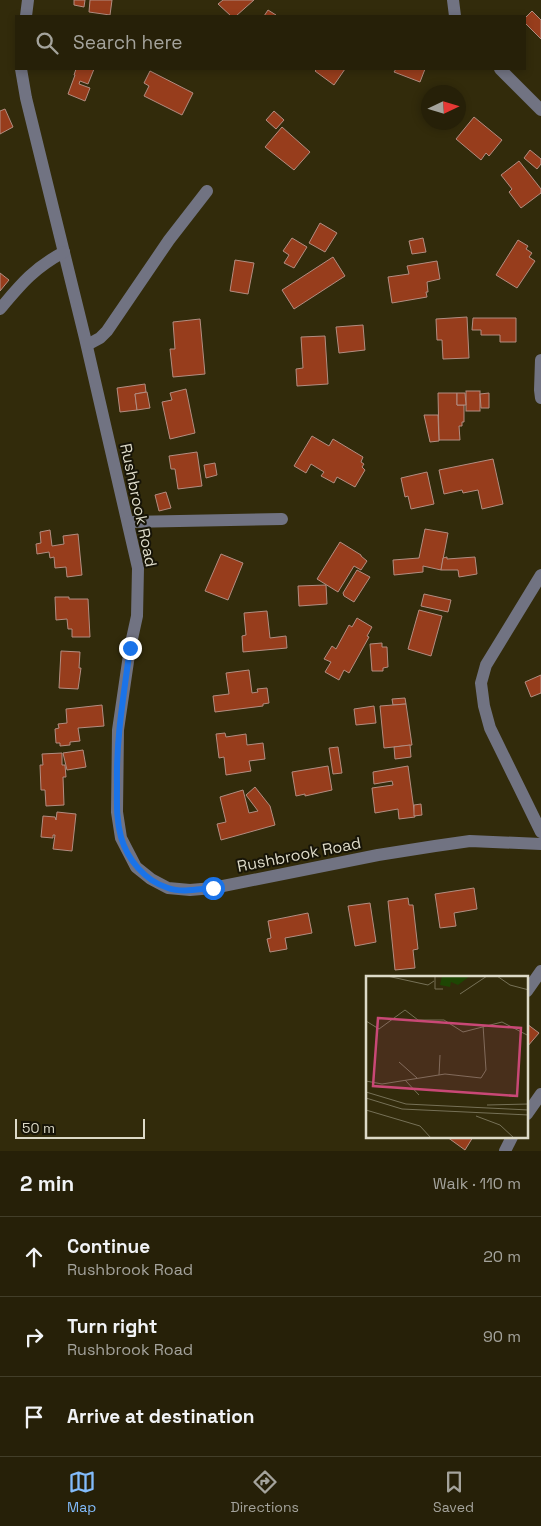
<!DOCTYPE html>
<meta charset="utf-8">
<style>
body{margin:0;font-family:"Space Grotesk",sans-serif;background:#2e2812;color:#f1f3f6}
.compass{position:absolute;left:421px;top:85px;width:45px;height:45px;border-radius:50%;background:#262008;box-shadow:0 2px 8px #0003;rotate:86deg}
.scale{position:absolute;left:15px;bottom:12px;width:130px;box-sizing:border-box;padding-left:5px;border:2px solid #dddac8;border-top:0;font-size:14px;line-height:18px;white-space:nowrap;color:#dddac8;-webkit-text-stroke:4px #171407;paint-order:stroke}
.stop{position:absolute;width:15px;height:15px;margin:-11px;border:4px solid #1a73e8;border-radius:50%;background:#fff}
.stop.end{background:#1a73e8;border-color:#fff;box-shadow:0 1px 5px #0008}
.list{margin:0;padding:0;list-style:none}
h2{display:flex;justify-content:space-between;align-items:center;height:65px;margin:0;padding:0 20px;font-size:21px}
h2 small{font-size:16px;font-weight:400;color:#a4a39c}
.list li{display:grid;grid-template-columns:32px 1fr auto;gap:15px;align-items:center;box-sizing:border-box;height:80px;padding:0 20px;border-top:1px solid #423e29}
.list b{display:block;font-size:19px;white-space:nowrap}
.list p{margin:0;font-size:16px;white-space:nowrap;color:#a4a39c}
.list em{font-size:16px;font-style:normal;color:#a4a39c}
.icon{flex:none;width:28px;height:28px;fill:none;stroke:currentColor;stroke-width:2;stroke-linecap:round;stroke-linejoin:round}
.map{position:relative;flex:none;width:541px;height:1151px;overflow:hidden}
.search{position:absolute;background:#262008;box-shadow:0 2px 8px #0003;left:15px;right:15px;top:15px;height:55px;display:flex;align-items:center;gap:12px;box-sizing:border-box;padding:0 18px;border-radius:0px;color:#a4a39c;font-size:19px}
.sheet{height:305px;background:#262008}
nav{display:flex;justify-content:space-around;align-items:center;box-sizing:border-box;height:70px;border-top:1px solid #423e29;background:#262008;font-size:14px;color:#a4a39c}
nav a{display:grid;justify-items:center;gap:2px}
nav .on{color:#83bcfb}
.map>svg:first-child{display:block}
</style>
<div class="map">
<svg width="541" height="1151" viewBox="0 0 541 1151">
<rect width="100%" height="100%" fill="#322b0b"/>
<g fill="#973d1c" stroke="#b28d81">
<path d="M74,0H85L84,7L74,5Z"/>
<path d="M90,0H112L110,15L89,12Z"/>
<path d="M223,0H254L236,16H231L218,4Z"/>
<path d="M268,10L276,15L275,16H264Z"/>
<path d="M532,11L541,20V39L525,23V18Z"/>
<path d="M76,69H94L88,84L80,81L79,84L90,88L85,101L68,94L75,75H74Z"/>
<path d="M317,69H345L334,85L315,71Z"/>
<path d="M396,69H425L420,82L394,72Z"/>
<path d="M150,71L193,93L182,115L144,96L149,86L144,83Z"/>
<path d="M5,109L13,127L0,134V111Z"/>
<path d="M274,111L284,120L276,129L266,120Z"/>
<path d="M474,117L502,140L489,156L486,153L481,160L456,139Z"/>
<path d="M282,127L310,152L294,170L265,147Z"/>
<path d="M530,150L541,159V164L537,169L524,158Z"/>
<path d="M519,161L541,189V193L521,208L509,192L512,189L501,175Z"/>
<path d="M320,223L337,233L325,252L309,243Z"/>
<path d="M292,238L307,247L294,268L284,263L289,255L283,251Z"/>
<path d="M423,238L426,252L412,254L409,241Z"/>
<path d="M518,240L528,246L526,249L532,253L529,257L535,261L517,288L496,275Z"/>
<path d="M333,257L345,276L294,309L282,290Z"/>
<path d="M235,260L254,263L248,294L230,291Z"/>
<path d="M437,261L440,279L427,282L428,292H426L427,297L392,303L388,277L409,274L407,266Z"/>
<path d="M0,273L9,280L0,291Z"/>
<path d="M467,317L469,358L443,359L442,340H437L436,319Z"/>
<path d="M473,318H516V342H500V335H481V330H472Z"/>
<path d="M200,319L205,374L173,377L170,349H175L173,322Z"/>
<path d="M363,325L365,350L339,353L336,327Z"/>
<path d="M325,336L328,384L297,386L296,369L303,368L301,337Z"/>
<path d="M145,384L146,392L135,394L137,410L120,412L117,388Z"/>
<path d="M186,389L195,433L170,439L162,402L172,400L170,393Z"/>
<rect x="466" y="391" width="14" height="20"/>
<path d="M147,392L150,408L137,410L135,394Z"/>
<path d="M438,393H457V405H464V422H462V426H459L460,440H439Z"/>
<path d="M457,393H465L466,405H457Z"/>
<path d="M489,393V408H481L480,394Z"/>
<path d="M424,415H438L439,441L430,442Z"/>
<path d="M312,436L329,446L333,439L363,457L361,462L364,464L362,467L365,470L355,487L337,477L334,483L321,476L324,472L311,464L306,473L294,466Z"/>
<path d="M197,452L202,486L178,489L175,469H171L169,456Z"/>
<path d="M493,459L503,504L482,509L478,490L463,493L462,490L444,494L439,470Z"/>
<path d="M215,463L217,475L206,478L204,465Z"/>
<path d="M427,472L434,504L411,509L408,496L405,497L401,478Z"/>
<path d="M166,492L171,508L159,511L155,495Z"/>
<path d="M425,529L448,533L441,570L423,566V572L394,575L393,560L419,558Z"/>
<path d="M50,530L52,546L64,544L63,536L78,534L82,575L67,577L66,567L55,568L54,557L50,558L49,552L37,554L36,544L41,543L40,532Z"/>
<path d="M340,542L361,555V556L367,561L361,570L354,566L338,592L317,579Z"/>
<path d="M221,554L243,563L228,600L205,591Z"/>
<path d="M447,557V559L475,557L477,574L459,577L458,570H441L443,558Z"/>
<path d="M357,570L370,577L354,602L344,596L343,593Z"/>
<path d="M326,585L327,604L299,606L298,586Z"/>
<path d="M424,594L451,600L448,612L421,606Z"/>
<path d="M55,597H69V599H88L90,637H72V629H68L67,619L56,620Z"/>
<path d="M419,610L442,616L431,656L408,649Z"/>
<path d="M267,611L270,638L286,636L287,648L243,652L242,636L246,635L244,613Z"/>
<path d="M357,618L372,627L367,636L369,637L349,673L344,670L339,680L325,672L331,662L324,659L332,646L336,649L349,625L352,627Z"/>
<path d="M382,643V647H387L388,667L383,668V671H372L370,644Z"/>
<path d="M61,651L80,652L79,668H81L78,689L59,688Z"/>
<path d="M249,670L252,693L258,692L257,689L267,688L269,703L263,704V706L215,712L213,696L229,694L226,673Z"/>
<path d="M541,675V693L531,697L525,682Z"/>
<path d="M405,698L406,704L393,705L392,699Z"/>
<path d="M406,704L412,745L384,748L380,706Z"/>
<path d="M102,705L104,726L78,728L80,741L70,742V745L60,746V743H56L55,729L59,728L58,724L67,723L66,709Z"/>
<path d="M374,706L376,723L356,725L354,709Z"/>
<path d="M225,733L226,737L246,734L247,745L263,743L265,759L249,761L251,771L226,775L224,757L219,758L216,734Z"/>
<path d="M410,745L411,757L395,759L394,747Z"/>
<path d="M338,747L342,773L333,774L329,748Z"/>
<path d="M83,750L86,767L67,770L63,753Z"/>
<path d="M62,753V765H65L66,777H63L64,805L46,806L45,790H41L40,765H43L42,754Z"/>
<path d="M328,766L332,790L305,796V794L296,796L292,772Z"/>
<path d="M408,766L415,817L399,819L398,809L375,813L372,788L393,785L392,781L374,784L373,772Z"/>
<path d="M255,787L270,806L275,825L221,840L217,824L226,822L220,797L243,790L249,813L258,811L246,795Z"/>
<path d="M421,804L422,815L414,816V805Z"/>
<path d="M57,812L76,814L72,851L53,849L55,835H53V838L41,837L43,816L55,817L56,820Z"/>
<path d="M474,888L477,909L454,913L456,926L440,928L435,894Z"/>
<path d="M408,898L409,905H413L418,949L413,950L415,968L395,970L388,901Z"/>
<path d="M370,903L376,942L355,946L348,906Z"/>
<path d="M308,913L312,933L285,938L287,949L270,952L267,939L271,938L268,921Z"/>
<path d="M527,1024L539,1033L527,1047Z"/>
<path d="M447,1137H473L465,1150Z"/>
</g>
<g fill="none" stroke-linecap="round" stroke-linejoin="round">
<g stroke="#717382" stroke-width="12">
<path d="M453,0L455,16"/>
<path d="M26,16L28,0"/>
<path d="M21,69L26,98L85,338L138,568L137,616L130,648L118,730L117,812L121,838L136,867L151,879L168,888L190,890L213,888L378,855L435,846L470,841L541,844"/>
<path d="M500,69L541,110"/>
<path d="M0,309C21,284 34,268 64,252"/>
<path d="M87,345L100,338L107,331L169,240L207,191"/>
<path d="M541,360L540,390L541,398"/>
<path d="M128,522L282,519"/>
<path d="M541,575L486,665L481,683L484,706L490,728L541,832"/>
<path d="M527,991L541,971"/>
<path d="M527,1114L541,1094"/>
<path d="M505,1151L512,1137"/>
</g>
</g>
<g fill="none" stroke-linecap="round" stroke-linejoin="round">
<path stroke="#1a73e8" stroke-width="6" d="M130,648C124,694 116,738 117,784C117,802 116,819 121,837C127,859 145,881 168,888C182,893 199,889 213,888"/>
</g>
<g text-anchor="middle" stroke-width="4" stroke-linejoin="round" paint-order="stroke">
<g font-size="16" fill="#dddac8" stroke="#171407">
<text transform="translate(139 505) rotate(78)" y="6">Rushbrook Road</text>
<text transform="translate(299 854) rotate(-11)" y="6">Rushbrook Road</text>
</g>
</g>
<g transform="translate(366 976)">
<rect width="162" height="162" fill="#322b0b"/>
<path d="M76,0H104L92,9L85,6L84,11L74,9Z" fill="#1e4604"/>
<path fill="none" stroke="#767157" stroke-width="1" d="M21,0L62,9L68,5M69,0V13H77M131,0L144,9L163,14M94,18L121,0M0,45L13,53L39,34L52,44H78L97,56L136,46L163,60M33,86L51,102M73,99L74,79M39,104L53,119M0,105L16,108L79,98L115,102L120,94L117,49M0,116L40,128L163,134M0,122L36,133L163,139M121,129L163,128M0,134L54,150L65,162M110,140L134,149L148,162"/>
<path fill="#c94876" fill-opacity="0.15" stroke="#c94876" stroke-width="2.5" d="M12,42L155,52L151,120L7,110Z"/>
<rect width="162" height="162" fill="none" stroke="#dddac8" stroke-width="2.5"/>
</g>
</svg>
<svg class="compass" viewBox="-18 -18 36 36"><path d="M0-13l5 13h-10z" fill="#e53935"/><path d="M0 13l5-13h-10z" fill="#a4a39c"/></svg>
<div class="scale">50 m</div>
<div class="stop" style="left:213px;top:888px"></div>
<div class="stop end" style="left:130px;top:648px"></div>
<div class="search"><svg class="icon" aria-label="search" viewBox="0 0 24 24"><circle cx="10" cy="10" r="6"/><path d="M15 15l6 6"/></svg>Search here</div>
</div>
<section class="sheet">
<h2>2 min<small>Walk · 110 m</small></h2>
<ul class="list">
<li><svg class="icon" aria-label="ahead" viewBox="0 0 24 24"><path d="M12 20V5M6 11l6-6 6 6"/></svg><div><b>Continue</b><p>Rushbrook Road</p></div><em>20 m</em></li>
<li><svg class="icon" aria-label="right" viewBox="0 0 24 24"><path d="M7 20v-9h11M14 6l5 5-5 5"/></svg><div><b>Turn right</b><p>Rushbrook Road</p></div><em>90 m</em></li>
<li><svg class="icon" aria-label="arrive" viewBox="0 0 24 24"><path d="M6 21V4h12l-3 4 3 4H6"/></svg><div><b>Arrive at destination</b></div></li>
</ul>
</section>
<nav>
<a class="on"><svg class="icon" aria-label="map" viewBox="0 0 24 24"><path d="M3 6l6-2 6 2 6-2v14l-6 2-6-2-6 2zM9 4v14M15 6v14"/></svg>Map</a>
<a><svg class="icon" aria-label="directions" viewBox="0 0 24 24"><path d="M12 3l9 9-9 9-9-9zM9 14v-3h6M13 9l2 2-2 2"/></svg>Directions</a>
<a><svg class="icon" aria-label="saved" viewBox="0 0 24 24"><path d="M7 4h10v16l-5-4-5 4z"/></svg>Saved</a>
</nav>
